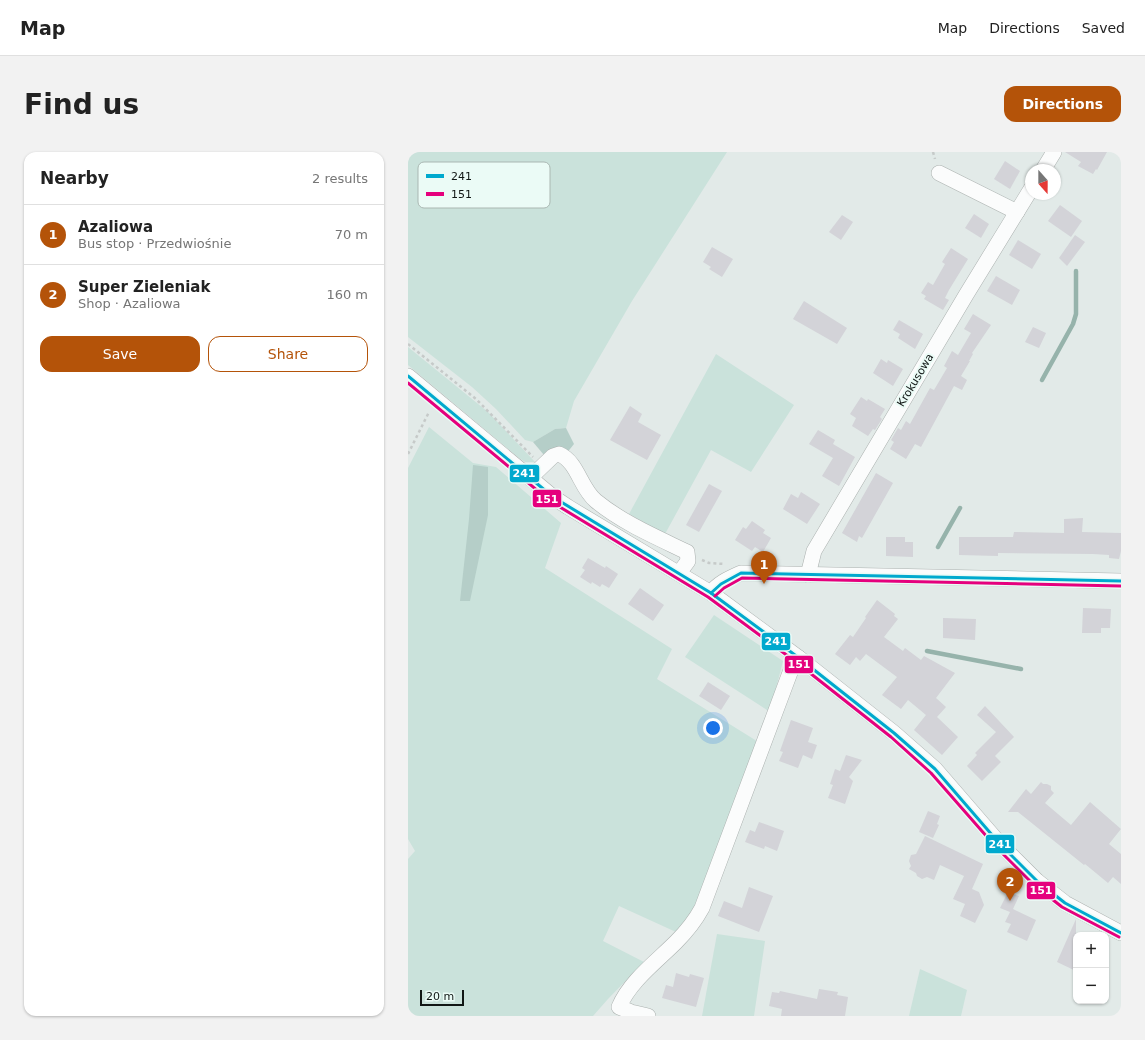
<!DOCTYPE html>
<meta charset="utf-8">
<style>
body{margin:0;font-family:"DejaVu Sans",sans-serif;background:#f2f2f2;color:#222}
.controls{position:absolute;right:12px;bottom:12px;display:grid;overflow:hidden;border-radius:8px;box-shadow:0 1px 3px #0004}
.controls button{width:36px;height:36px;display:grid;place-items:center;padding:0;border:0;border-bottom:1px solid #e0e0e0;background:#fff;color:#222;font:20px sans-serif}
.compass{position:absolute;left:617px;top:12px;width:36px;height:36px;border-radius:50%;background:#fff;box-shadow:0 1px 3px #0004;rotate:159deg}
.scale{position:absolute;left:12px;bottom:10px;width:44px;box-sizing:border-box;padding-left:4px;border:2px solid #111715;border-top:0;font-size:11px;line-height:14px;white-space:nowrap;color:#111715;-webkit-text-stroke:3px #ebfbf6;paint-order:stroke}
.you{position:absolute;left:305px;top:576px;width:14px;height:14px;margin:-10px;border:3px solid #fff;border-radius:50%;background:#1a73e8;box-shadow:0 0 0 6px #1a73e833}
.badge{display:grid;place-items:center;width:26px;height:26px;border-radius:50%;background:#b45309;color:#fff;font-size:13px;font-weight:700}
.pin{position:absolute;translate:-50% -33px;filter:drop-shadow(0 1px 2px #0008)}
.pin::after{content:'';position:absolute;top:21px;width:14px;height:12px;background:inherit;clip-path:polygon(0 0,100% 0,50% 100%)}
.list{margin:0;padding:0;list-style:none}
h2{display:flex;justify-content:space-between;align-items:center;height:52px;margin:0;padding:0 16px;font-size:17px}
h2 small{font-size:13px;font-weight:400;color:#767676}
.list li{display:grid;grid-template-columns:26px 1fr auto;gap:12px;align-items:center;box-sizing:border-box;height:60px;padding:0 16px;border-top:1px solid #e0e0e0}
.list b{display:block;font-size:15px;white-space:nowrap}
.list p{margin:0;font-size:13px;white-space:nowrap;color:#767676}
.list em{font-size:13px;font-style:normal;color:#767676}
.actions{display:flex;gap:8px;padding:12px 16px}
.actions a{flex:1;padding:9px 0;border:1px solid #b45309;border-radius:12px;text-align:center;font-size:14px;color:#b45309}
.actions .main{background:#b45309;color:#fff}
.map{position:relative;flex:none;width:713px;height:864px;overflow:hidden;border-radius:12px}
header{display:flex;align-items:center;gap:24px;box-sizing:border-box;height:56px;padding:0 20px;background:#fff;border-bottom:1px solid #e0e0e0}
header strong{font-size:19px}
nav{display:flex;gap:22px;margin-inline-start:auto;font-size:14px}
.intro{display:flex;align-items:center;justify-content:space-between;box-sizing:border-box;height:96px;padding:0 24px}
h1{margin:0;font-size:28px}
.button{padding:10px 18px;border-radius:12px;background:#b45309;color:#fff;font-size:14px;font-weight:700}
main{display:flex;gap:24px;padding:0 24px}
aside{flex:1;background:#fff;border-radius:12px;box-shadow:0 1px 3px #0004}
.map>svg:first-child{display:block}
</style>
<header>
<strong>Map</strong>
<nav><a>Map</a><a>Directions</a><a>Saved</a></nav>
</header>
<div class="intro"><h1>Find us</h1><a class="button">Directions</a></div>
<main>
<aside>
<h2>Nearby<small>2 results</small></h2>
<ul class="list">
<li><span class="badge">1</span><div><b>Azaliowa</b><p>Bus stop · Przedwiośnie</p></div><em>70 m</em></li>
<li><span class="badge">2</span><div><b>Super Zieleniak</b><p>Shop · Azaliowa</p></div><em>160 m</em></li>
</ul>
<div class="actions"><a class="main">Save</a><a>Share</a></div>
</aside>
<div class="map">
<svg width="713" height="864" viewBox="0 0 713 864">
<rect width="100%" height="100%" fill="#e2eae8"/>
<g fill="#cae2db">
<path d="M0,0H319L224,149L166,249L158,276L147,277L125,290L117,288L88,257L64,235L0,185Z"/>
<path d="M0,195L80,260L127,310H117L111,306L0,213Z"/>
<path d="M308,202L386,253L343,320L303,298L257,382L221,362Z"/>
<path d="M21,275L65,311L88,315L153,371L137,416L264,497L249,527L352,591L286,762L268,780L211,754L195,789L236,810L200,847L185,864H0V707L7,699L0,687V316Z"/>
<path d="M306,463L375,509L362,560L277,505Z"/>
<path d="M309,782L357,789L346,864H294Z"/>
<path d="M512,817L559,838L553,864H501Z"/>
</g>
<g fill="#b5cec8">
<path d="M158,276L166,292L158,302L136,303L125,290L147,277Z"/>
<path d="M65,313L80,315V363L62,449H52L61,367Z"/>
</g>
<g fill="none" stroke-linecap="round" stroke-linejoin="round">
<g stroke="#96b3ab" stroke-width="4.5">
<path d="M634,228L665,172L668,162V119"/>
<path d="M530,395L552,356"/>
<path d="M519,499L613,517"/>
</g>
</g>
<g fill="#d3d3d8">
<path d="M657,0H699L689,18L688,17L685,22L670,14L673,10Z"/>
<path d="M597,9L612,19L602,37L586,27Z"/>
<path d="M652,53L674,69L663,85L640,69Z"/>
<path d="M566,62L581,72L573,86L557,76Z"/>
<path d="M434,63L445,70L433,88L421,80Z"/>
<path d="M667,83L677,90L659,114L651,106Z"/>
<path d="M610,88L633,102L624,117L601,103Z"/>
<path d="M304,95L325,107L314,125L301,117L303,115L295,110Z"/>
<path d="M543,96L560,107L541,138L537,146L541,148L535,158L516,147L518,144L513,141L520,130L525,133L537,112L534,110Z"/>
<path d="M588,124L612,138L604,153L579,139Z"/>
<path d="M396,149L439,176L429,192L385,167Z"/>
<path d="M565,162L583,173L564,201L565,202L561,209H562L553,224L559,228L554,238L546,234L513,295L507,292L498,307L482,297L486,290L483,288L490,276L493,278L498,269L502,272L522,236L526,238L539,216L536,214L544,199L550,203L563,181L556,177Z"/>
<path d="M491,168L515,182L507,197L490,186L492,182L485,178Z"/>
<path d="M625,175L638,181L631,196L617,190Z"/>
<path d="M473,207L479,211L480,208L495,217L485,234L465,221Z"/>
<path d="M453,245L459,249L460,247L477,257L472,265L474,267L467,278L465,277L460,284L444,274L448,266L442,262Z"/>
<path d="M222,254L234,262L230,270L253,283L239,308L202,288Z"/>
<path d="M410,278L427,288L425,292L447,305L431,334L414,324L425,306L401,292Z"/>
<path d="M468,321L485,331L454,386L451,384L449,390L434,381Z"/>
<path d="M301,332L314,339L291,380L278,373Z"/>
<path d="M393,340L412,352L399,372L375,357L383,342L390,346Z"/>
<path d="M675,366L674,380L713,381V399L711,407L701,406V403L685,402L590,401V404L551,403V385H605L606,380L656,381V367Z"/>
<path d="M344,369L357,378L355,381L363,386L355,400L347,395L344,399L327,388L335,375L338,377Z"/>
<path d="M478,385H497V390H505V405L478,404Z"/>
<path d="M180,406L197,416L198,414L210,422L201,436L194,432L192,435L184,430L183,432L172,425L177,418L174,416Z"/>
<path d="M232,436L256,453L245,469L220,452Z"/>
<path d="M469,448L487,462L486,464L490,467L476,485L495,499L497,496L513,508L516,504L547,521L528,546L538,555L529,565L550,585L534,603L506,578L518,563L500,548L493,557L474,543L489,525L458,502L452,509L448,505L442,513L427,502L442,483L445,485L458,466L457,465Z"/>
<path d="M675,456L703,457L702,476H693V481H674Z"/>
<path d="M535,466L568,467L567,488L535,486Z"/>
<path d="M300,530L322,544L313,558L291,544Z"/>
<path d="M577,554L606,585L587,604L593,610L574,629L559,614L569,603L567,601L588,580L569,563Z"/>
<path d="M383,568L405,576L400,590L409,593L404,607L395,603L390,616L371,609L375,600L372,599Z"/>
<path d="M438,603L454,608L441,625L445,629L437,652L420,646L425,633L422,632L427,617L432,619Z"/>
<path d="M633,630L635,632H639L643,634V638L646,641L637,651L663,673L682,650L713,677L701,692L713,702V732L705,725L700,731L677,712L676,713L610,660H600L618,637L623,642Z"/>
<path d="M520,659L532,664L529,672L531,673L525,686L511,680Z"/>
<path d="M351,670L376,679L369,699L357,694L356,697L337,690L342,678L347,680Z"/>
<path d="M517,684L575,712L564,737L571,740L576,753L567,771L552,764L557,752L545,747L556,724L532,713L526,728L519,725L514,727L509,724L508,721L501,717L503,714L501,709L503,703L508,702Z"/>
<path d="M341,735L365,744L351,780L310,764L316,749L334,756Z"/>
<path d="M600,740L611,744L605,757L628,768L619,789L599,780L603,772L597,770L602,760L592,756Z"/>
<path d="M668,767V819L649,810Z"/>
<path d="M268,821L281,825L282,822L296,826L288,855L254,846L258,833L265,835Z"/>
<path d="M411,837L430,840L429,843L440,845L437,864H373L374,857L361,854L364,840L371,841L372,839L409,847Z"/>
</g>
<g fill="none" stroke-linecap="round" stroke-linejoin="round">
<defs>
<g id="minor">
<path d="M635,18L646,0"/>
<path d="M531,21L609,60"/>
<path d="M0,224L145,345L160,355L303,441L391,506L486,581L527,617L591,691L629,729L657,751L713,781"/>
<path d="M122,326L145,304L151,302C170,310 172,336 188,349C215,371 248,385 279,400L280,409L271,421"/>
<path d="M400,423L406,399L558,143L623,37"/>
<path d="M303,441C310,431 322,426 333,421L713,429"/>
<path d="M240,864L223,860L211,855C222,829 248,810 268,790C278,780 287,769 294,756L383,518L391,506"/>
</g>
</defs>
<use href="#minor" stroke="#abb1af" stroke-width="16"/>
<g stroke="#c6cac9" stroke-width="2.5" stroke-dasharray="3 3" stroke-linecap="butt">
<path d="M525,0L527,7"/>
<path d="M0,192L68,247L125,305"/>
<path d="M0,302L21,260"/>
<path d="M294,408L301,411L317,412"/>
</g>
<use href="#minor" stroke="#fbfcfc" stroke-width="15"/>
<defs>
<g id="bus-1">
<path d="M0,224L145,345L303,441L391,506L486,581L527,617L591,691L629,729L657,751L713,781"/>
<path d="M303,441L313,432L333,421L713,429"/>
</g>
<g id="bus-2">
<path d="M0,231L142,349L300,445L388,510L483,585L523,621L587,694L626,733L654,755L711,785"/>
<path d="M307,444L316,436L334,426L713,434"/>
</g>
</defs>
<use href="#bus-1" stroke="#ebfbf6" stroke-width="6"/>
<use href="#bus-2" stroke="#ebfbf6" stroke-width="6"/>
<use href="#bus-1" stroke="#00a9ce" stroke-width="3"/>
<use href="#bus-2" stroke="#e5007d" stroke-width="3"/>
</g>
<g text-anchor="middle" stroke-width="4" stroke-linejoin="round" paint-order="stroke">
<g font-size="11" fill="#111715" stroke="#ebfbf6">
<text transform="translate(507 228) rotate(-59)" y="4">Krokusowa</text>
</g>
</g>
<rect x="10" y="10" width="132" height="46" rx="6" fill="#ebfbf6" stroke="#aab7b2" stroke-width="1"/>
<rect x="18" y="22" width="18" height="4" fill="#00a9ce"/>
<rect x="18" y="40" width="18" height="4" fill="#e5007d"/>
<g font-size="11" fill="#111715">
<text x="43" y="28">241</text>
<text x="43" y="46">151</text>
</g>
<g stroke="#ebfbf6" stroke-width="1.5">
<rect x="101" y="312" width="31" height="19" rx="4" fill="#00a9ce"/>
<rect x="124" y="337" width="30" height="19" rx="4" fill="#e5007d"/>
<rect x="353" y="480" width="30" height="19" rx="4" fill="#00a9ce"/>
<rect x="376" y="503" width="30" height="19" rx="4" fill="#e5007d"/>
<rect x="577" y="682" width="30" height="20" rx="4" fill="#00a9ce"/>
<rect x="618" y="729" width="30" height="19" rx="4" fill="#e5007d"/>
</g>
<g font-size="11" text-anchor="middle" font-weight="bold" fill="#fff">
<text x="116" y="325">241</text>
<text x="139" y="351">151</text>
<text x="368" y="493">241</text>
<text x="391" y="516">151</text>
<text x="592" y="696">241</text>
<text x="633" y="742">151</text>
</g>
</svg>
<div class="controls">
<button>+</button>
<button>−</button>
</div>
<svg class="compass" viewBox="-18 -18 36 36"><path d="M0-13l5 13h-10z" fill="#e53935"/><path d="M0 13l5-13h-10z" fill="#767676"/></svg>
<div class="scale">20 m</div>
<div class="you"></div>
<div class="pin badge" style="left:356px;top:432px">1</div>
<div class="pin badge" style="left:602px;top:749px">2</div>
</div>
</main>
